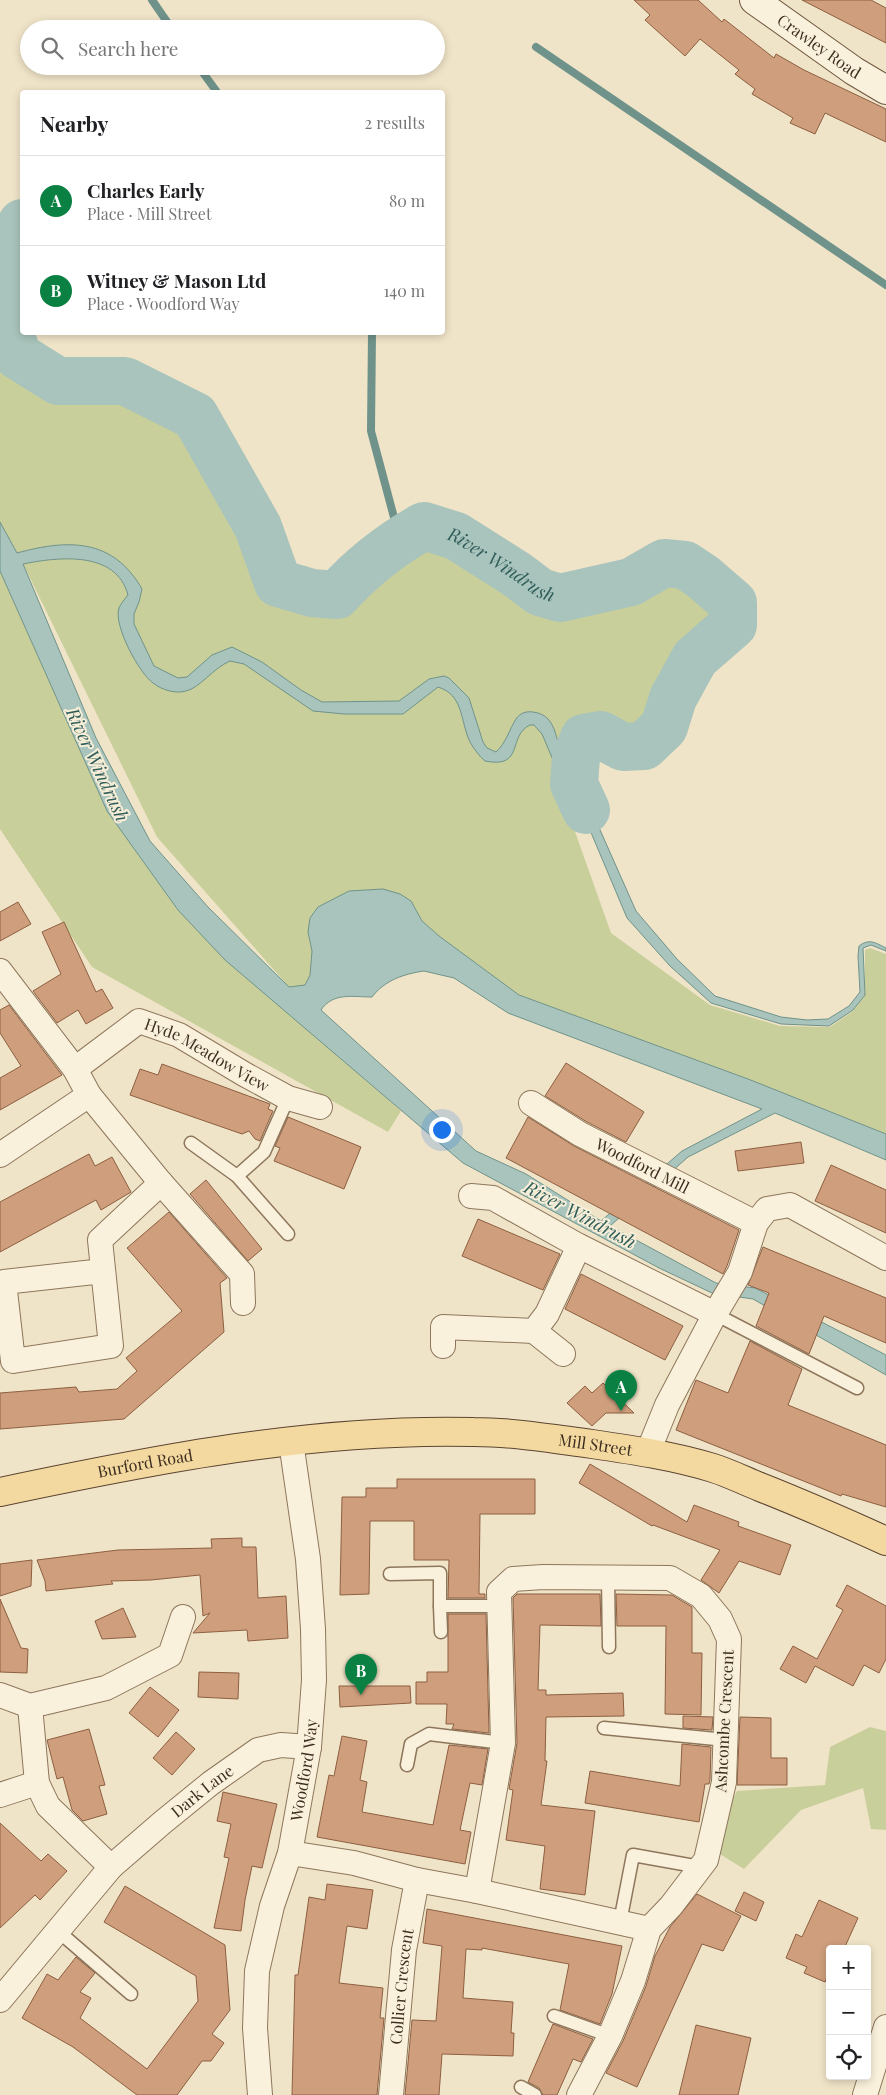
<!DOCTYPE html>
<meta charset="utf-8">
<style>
body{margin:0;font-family:"Playfair Display",serif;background:#f6f6f6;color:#202124}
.controls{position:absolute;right:15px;bottom:15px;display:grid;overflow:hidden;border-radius:5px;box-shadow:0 2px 8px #0003}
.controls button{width:45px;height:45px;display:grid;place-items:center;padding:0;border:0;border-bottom:1px solid #e0e0e0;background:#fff;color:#202124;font:25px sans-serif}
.you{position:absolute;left:441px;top:1129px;width:18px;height:18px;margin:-12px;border:4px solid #fff;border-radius:50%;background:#1a73e8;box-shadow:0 0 0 8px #1a73e833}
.badge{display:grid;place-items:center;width:32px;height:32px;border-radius:50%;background:#0b8043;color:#fff;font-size:16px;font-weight:700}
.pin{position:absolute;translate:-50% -41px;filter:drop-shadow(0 1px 2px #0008)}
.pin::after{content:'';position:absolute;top:26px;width:18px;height:15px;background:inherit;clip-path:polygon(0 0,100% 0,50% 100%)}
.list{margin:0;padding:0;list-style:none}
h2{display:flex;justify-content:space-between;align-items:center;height:65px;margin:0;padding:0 20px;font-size:21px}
h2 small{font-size:16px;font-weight:400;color:#757577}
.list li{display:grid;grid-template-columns:32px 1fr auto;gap:15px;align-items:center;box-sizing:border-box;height:90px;padding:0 20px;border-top:1px solid #e0e0e0}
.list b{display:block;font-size:19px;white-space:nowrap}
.list p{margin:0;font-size:16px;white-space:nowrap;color:#757577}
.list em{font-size:16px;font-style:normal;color:#757577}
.icon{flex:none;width:28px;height:28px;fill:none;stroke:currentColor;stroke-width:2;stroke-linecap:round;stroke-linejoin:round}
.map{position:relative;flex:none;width:886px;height:2095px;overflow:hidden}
.search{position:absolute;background:#fff;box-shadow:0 2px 8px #0003;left:20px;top:20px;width:425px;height:55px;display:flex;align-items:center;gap:12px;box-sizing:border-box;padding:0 18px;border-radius:28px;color:#757577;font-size:19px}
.panel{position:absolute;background:#fff;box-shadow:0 2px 8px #0003;left:20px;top:90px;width:425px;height:245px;border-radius:5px}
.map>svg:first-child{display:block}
</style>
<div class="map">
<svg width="886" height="2095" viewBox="0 0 886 2095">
<rect width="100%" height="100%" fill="#f0e4c8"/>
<g fill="#c9cf9b">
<path d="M10,211L0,302V212Z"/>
<path d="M0,338L8,363L51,394L122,395L186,424L268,592L346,610L427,540L453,548L529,602L555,613L641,597L680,577L718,608V620L682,655L653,722L638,736L599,725L577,729L569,748L562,795L611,933L710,1005L780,1026L830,1027L853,1011L865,995V950L870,948L886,954V1134L748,1079L519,995L439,936L422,921L411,901L383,889L364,890L349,891L318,907L308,932L312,951L310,975L305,985L289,987L157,837L27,572L0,522Z"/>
<path d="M0,571L107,811L178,910L401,1111L388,1132L92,967L0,829Z"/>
<path d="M870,1727L886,1731V1830L871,1829L863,1788L801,1810L744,1869L707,1846L737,1791L825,1785L830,1747Z"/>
</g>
<path fill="#a9c4bc" stroke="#6f938a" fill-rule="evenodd" d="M0,522L17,553C68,539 113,538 142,589L139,602L134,614V624L154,666L178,678L187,677L212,655L232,647L262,662L301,690L322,702L399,701L429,679L444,676L449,678L469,698L483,742L487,748L496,752C506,743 509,730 516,719C520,713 526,711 533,712C560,715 555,747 565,764H571L573,746L583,749L581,757V787L636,911L677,959L715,996L781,1017L807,1020L828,1019L849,1006L860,992L858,956L859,946C869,938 876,943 886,948V951L871,945L863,948L865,995L853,1010L829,1026L781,1024L711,1003L670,966L627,918L571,785L556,767L542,734L534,725H530C507,736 525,769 485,761C479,756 474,749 470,742C460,721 464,695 438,687L403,714H344L313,711L244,664L230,661C213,668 200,688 186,691C175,694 162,690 153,683C139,673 113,625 119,608C121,603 125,599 128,595C116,550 58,557 23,564L96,738L150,841L208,907L289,987L305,985L310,975L312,951L308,932L310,918L318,907L349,891L383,889L400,894L411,901L422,921L439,936L519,995L748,1079L886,1134V1160L775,1113L688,1157L610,1226L716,1283L755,1288L886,1355V1375L753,1299L712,1293L659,1268L463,1163L225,960L178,910L107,811L0,571ZM424,971L454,978L508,1013L762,1109L682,1151L601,1221L526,1174L476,1151L321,1010C333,992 353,997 372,997C385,980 404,974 424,971Z"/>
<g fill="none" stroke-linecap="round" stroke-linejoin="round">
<g stroke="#6f938a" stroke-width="8">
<path d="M152,0L172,29"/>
<path d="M536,47L886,285"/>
<path d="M198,66L217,92"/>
<path d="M372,332L371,431L400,540"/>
</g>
<path stroke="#a9c4bc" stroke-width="48" id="s1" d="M22,223L7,325L18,356L58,381H125L195,416L258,527L278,583L312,593L337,595C362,567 392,544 424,526L456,536L516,574L540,592L560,598L631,582L664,563L685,565L703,577L733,603V625L695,658L673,698L664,727L644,746L623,747L601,735L584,738L576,757L574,784L586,810"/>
</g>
<g fill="#cf9f7d" stroke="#8d5f41">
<path d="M634,0H698L722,22L724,19L774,58L776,54L804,70L886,109V142L825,113L815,134L790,123L793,118L752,94L755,89L735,74L739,70L700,39L685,56L645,20L650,15Z"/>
<path d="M802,0H871L886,8V43Z"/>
<path d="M18,902L31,924L0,941V912Z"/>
<path d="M64,922L96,992L102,989L113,1008L86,1024L78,1010L57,1023L33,991L61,974L42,932Z"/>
<path d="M9,1005L62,1075L0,1110V1078L21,1066L0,1033V1010Z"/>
<path d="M566,1063L644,1112L626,1142L587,1122L545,1096Z"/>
<path d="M162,1064L270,1104L268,1109L273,1111L260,1141L255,1139L249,1131L242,1134L130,1095L140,1069L158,1075Z"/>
<path d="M288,1117L361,1147L344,1189L274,1161L280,1148L275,1146Z"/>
<path d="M528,1117L574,1146L739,1230L727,1266L723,1274L506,1158Z"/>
<path d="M801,1142L804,1163L738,1171L735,1151Z"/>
<path d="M89,1154L95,1166L112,1157L131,1192L101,1210L96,1200L0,1252V1202Z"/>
<path d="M831,1165L886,1190V1233L815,1201Z"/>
<path d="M206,1180L262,1249L248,1261L190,1194Z"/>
<path d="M169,1212L227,1278L220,1283L224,1332L124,1419L0,1429V1393L76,1387L79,1392L117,1389L137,1371L126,1358L182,1311L127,1248Z"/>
<path d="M478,1219L560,1254L543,1290L462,1256Z"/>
<path d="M763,1247L886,1298V1343L824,1316L809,1354L756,1326L769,1293L748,1285Z"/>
<path d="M581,1274L683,1326L665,1360L565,1309Z"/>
<path d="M750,1341L802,1369L788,1405L886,1445V1507L842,1494L841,1496L676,1430L696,1380L728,1393Z"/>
<path d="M603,1383L634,1413H606L592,1426L567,1403L585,1386L592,1393Z"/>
<path d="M590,1464L687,1522L694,1505L739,1522L738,1526L791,1545L780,1575L739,1561L719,1593L701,1580L720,1550L653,1525L652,1526L579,1483Z"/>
<path d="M397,1479H535V1514H480L479,1594H485V1598H448L449,1560H414V1521H370L369,1594L340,1595L342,1497H366V1488H397Z"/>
<path d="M242,1538V1547H256L258,1598L286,1596L288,1638L248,1641L247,1630L193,1633L210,1613L203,1616L200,1575L151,1580L111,1581L113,1584L46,1591L45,1581L37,1560L118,1550L212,1548L211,1539Z"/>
<path d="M32,1560L31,1586L0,1596V1564Z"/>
<path d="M847,1585L886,1606V1659L879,1673L864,1665L853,1686L815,1666L806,1683L780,1669L793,1646L817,1659L843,1610L836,1606Z"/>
<path d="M517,1594H600L601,1626L540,1625L538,1690H546V1695L623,1693L624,1716L546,1717L545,1761H547L541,1805L595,1811L585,1895L540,1889L545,1846L506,1840L513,1790L509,1789L517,1743L513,1598Z"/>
<path d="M616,1594L672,1595L692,1607V1653H702L701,1715L665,1714L666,1626H617Z"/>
<path d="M0,1599L21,1648L28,1649L27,1673L0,1672Z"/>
<path d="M123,1608L136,1637L102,1639L95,1621Z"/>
<path d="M448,1614H486L489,1733L452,1729L454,1724H446L447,1704H416V1682H427V1672H448Z"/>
<path d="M199,1672L239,1673L238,1699L198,1697Z"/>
<path d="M339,1686H410L411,1703L340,1707Z"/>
<path d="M150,1687L179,1710L158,1737L129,1713Z"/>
<path d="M683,1716L713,1717L712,1730L683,1728Z"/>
<path d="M740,1717L771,1718V1758H787V1785H737Z"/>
<path d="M89,1729L105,1785L99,1786L107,1814L83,1821L72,1810L63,1777L57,1779L47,1740Z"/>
<path d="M176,1732L195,1749L172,1775L153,1758Z"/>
<path d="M342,1736L367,1741L360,1780L367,1782L362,1812L433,1825L449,1745L488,1749L482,1785L470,1783L460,1830L471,1832L465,1864L317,1837L329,1775L334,1776Z"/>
<path d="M682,1744L711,1747L710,1780L709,1784H705L699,1822L585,1803L590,1771L680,1786Z"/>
<path d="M223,1792L277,1804L262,1868L252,1866L245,1900L241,1931L214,1928L229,1858L224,1857L231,1824L217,1821Z"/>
<path d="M0,1823L41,1861L48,1854L67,1871L40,1900L35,1895L0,1928Z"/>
<path d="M327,1884L373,1890L367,1929L347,1926L339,1983L383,1988L380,2018H384L377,2095H292L295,1975H298L309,1897L325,1900Z"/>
<path d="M125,1886L225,1945L230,2010L212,2034L224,2043L211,2061H202L177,2095H137L73,2047L22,2018L47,1974L58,1980L76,1957L95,1973L80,1992L91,1998L80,2018L147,2069L198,2001L196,1976L104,1922Z"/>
<path d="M744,1892L764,1902L756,1921L735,1911Z"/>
<path d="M697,1894L741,1916L723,1951L702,1944L637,2087L606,2073L623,2041L646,1986L655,1956L670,1927Z"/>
<path d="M819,1900L858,1918L844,1949H830V1978L827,1977L825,1982L804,1973L807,1967L786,1958L796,1934L802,1937Z"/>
<path d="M427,1909L622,1946L612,1994L600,2024L560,2010L569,1964L482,1948V1950L466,1949L463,1998L513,2002L511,2033H514L513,2056L442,2054L439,2095H405L412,2020L436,2021L442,1946L423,1943Z"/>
<path d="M553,2024L593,2039L581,2062L573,2059L557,2095H543L539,2088L528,2082Z"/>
<path d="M696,2025L751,2038L738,2095H679Z"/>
</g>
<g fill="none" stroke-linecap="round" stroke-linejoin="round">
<defs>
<g id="lane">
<path d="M191,1143L237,1176L288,1234"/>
<path d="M237,1176L264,1152L288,1098"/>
<path d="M715,1314L857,1388"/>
<path d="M390,1574L440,1573V1606H499"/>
<path d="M608,1578L609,1647"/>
<path d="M440,1606L441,1632"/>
<path d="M604,1728L726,1740"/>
<path d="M407,1765L411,1744L429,1734L503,1743"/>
<path d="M620,1922L633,1855L700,1867"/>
<path d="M58,1931L131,1994"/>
<path d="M554,2016L610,2036"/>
<path d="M521,2087L535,2095"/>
</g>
<g id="street">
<path d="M0,971L75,1069L89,1095L0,1155"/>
<path id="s2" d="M75,1069L139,1021L179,1035L244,1074L288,1098L320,1107"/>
<path d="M89,1095L161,1183L242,1274L243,1303"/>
<path id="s3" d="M531,1103L580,1134L756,1223"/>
<path d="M471,1196L493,1198L579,1246L715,1314"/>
<path d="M103,1271L4,1282L13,1361L111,1346L100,1240L161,1183"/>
<path d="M534,1331L563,1354"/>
<path d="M443,1346V1327L534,1331L547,1314L579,1246"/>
<path d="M648,1452L667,1405L715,1314L740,1272L756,1223L767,1209L790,1205L886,1258"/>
<path d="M0,1695L30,1706L106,1688L170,1655L183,1617"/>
<path d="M30,1706L37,1783L48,1806L111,1867"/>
<path d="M0,1795L37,1783"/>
<path d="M290,1853L354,1863L417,1880L477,1891L649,1929"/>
<path d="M477,1891L503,1743L499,1592L513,1579L543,1577L670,1578L701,1596L720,1619L729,1639L724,1782L706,1860L671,1906L649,1929L633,1981L610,2036L579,2095"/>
<path id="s4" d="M0,2000L111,1867L163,1822L211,1783L258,1750L281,1745L309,1747"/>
<path id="s5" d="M260,2095L255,2028L257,1971L272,1906L290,1853L309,1747L314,1680L313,1629L308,1559L291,1442"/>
<path id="s6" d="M391,2095L404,1950L417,1880"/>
<path d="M865,2095L886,2027"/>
</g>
<g id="secondary">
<path id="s7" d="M754,0L854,71L886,90"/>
</g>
<g id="primary">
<path id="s8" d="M0,1492C156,1459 314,1428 474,1432C514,1432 554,1439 592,1444C633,1450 674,1456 713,1468C729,1473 745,1481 760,1487C803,1504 844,1522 886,1541"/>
</g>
</defs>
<use href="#lane" stroke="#8d765c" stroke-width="15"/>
<use href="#street" stroke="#8d765c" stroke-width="26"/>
<use href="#secondary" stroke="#6f573f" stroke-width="30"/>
<use href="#primary" stroke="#5b4430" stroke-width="30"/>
<use href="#lane" stroke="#faf1dc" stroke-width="12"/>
<use href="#street" stroke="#faf1dc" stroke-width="24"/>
<use href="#secondary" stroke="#faf1dc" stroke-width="28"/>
<use href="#primary" stroke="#f3d9a0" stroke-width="28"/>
</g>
<g text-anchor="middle" stroke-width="4" stroke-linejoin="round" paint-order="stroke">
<g font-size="16" fill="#3d2e20" stroke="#f7eed8">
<text dy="6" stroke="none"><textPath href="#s7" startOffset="80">Crawley Road</textPath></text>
<text dy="6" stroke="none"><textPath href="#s2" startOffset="156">Hyde Meadow View</textPath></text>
<text dy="6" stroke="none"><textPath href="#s3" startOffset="128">Woodford Mill</textPath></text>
<text dy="6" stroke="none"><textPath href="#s8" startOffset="601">Mill Street</textPath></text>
<text dy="6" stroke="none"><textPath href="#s8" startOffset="148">Burford Road</textPath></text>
<text transform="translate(724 1721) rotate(-87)" y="6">Ashcombe Crescent</text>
<text dy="6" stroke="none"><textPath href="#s5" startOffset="331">Woodford Way</textPath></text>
<text dy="6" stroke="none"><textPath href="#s4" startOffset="292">Dark Lane</textPath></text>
<text dy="6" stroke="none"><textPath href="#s6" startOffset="109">Collier Crescent</textPath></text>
</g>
<g font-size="18" font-style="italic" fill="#2f5d5a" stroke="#f7eed8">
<text dy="6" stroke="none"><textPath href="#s1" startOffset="775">River Windrush</textPath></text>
<text transform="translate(97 765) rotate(65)" y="6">River Windrush</text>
<text transform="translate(580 1215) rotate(28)" y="6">River Windrush</text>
</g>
</g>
</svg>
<div class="controls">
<button>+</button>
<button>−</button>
<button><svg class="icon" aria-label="locate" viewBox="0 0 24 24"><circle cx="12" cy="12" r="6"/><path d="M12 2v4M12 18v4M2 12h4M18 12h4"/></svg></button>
</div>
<div class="you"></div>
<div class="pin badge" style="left:621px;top:1411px">A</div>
<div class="pin badge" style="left:361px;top:1695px">B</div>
<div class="search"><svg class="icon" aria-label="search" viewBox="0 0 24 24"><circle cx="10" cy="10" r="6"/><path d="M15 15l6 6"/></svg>Search here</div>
<section class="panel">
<h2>Nearby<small>2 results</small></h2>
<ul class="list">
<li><span class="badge">A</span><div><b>Charles Early</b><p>Place · Mill Street</p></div><em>80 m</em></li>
<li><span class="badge">B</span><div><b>Witney &amp; Mason Ltd</b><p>Place · Woodford Way</p></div><em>140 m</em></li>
</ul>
</section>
</div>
